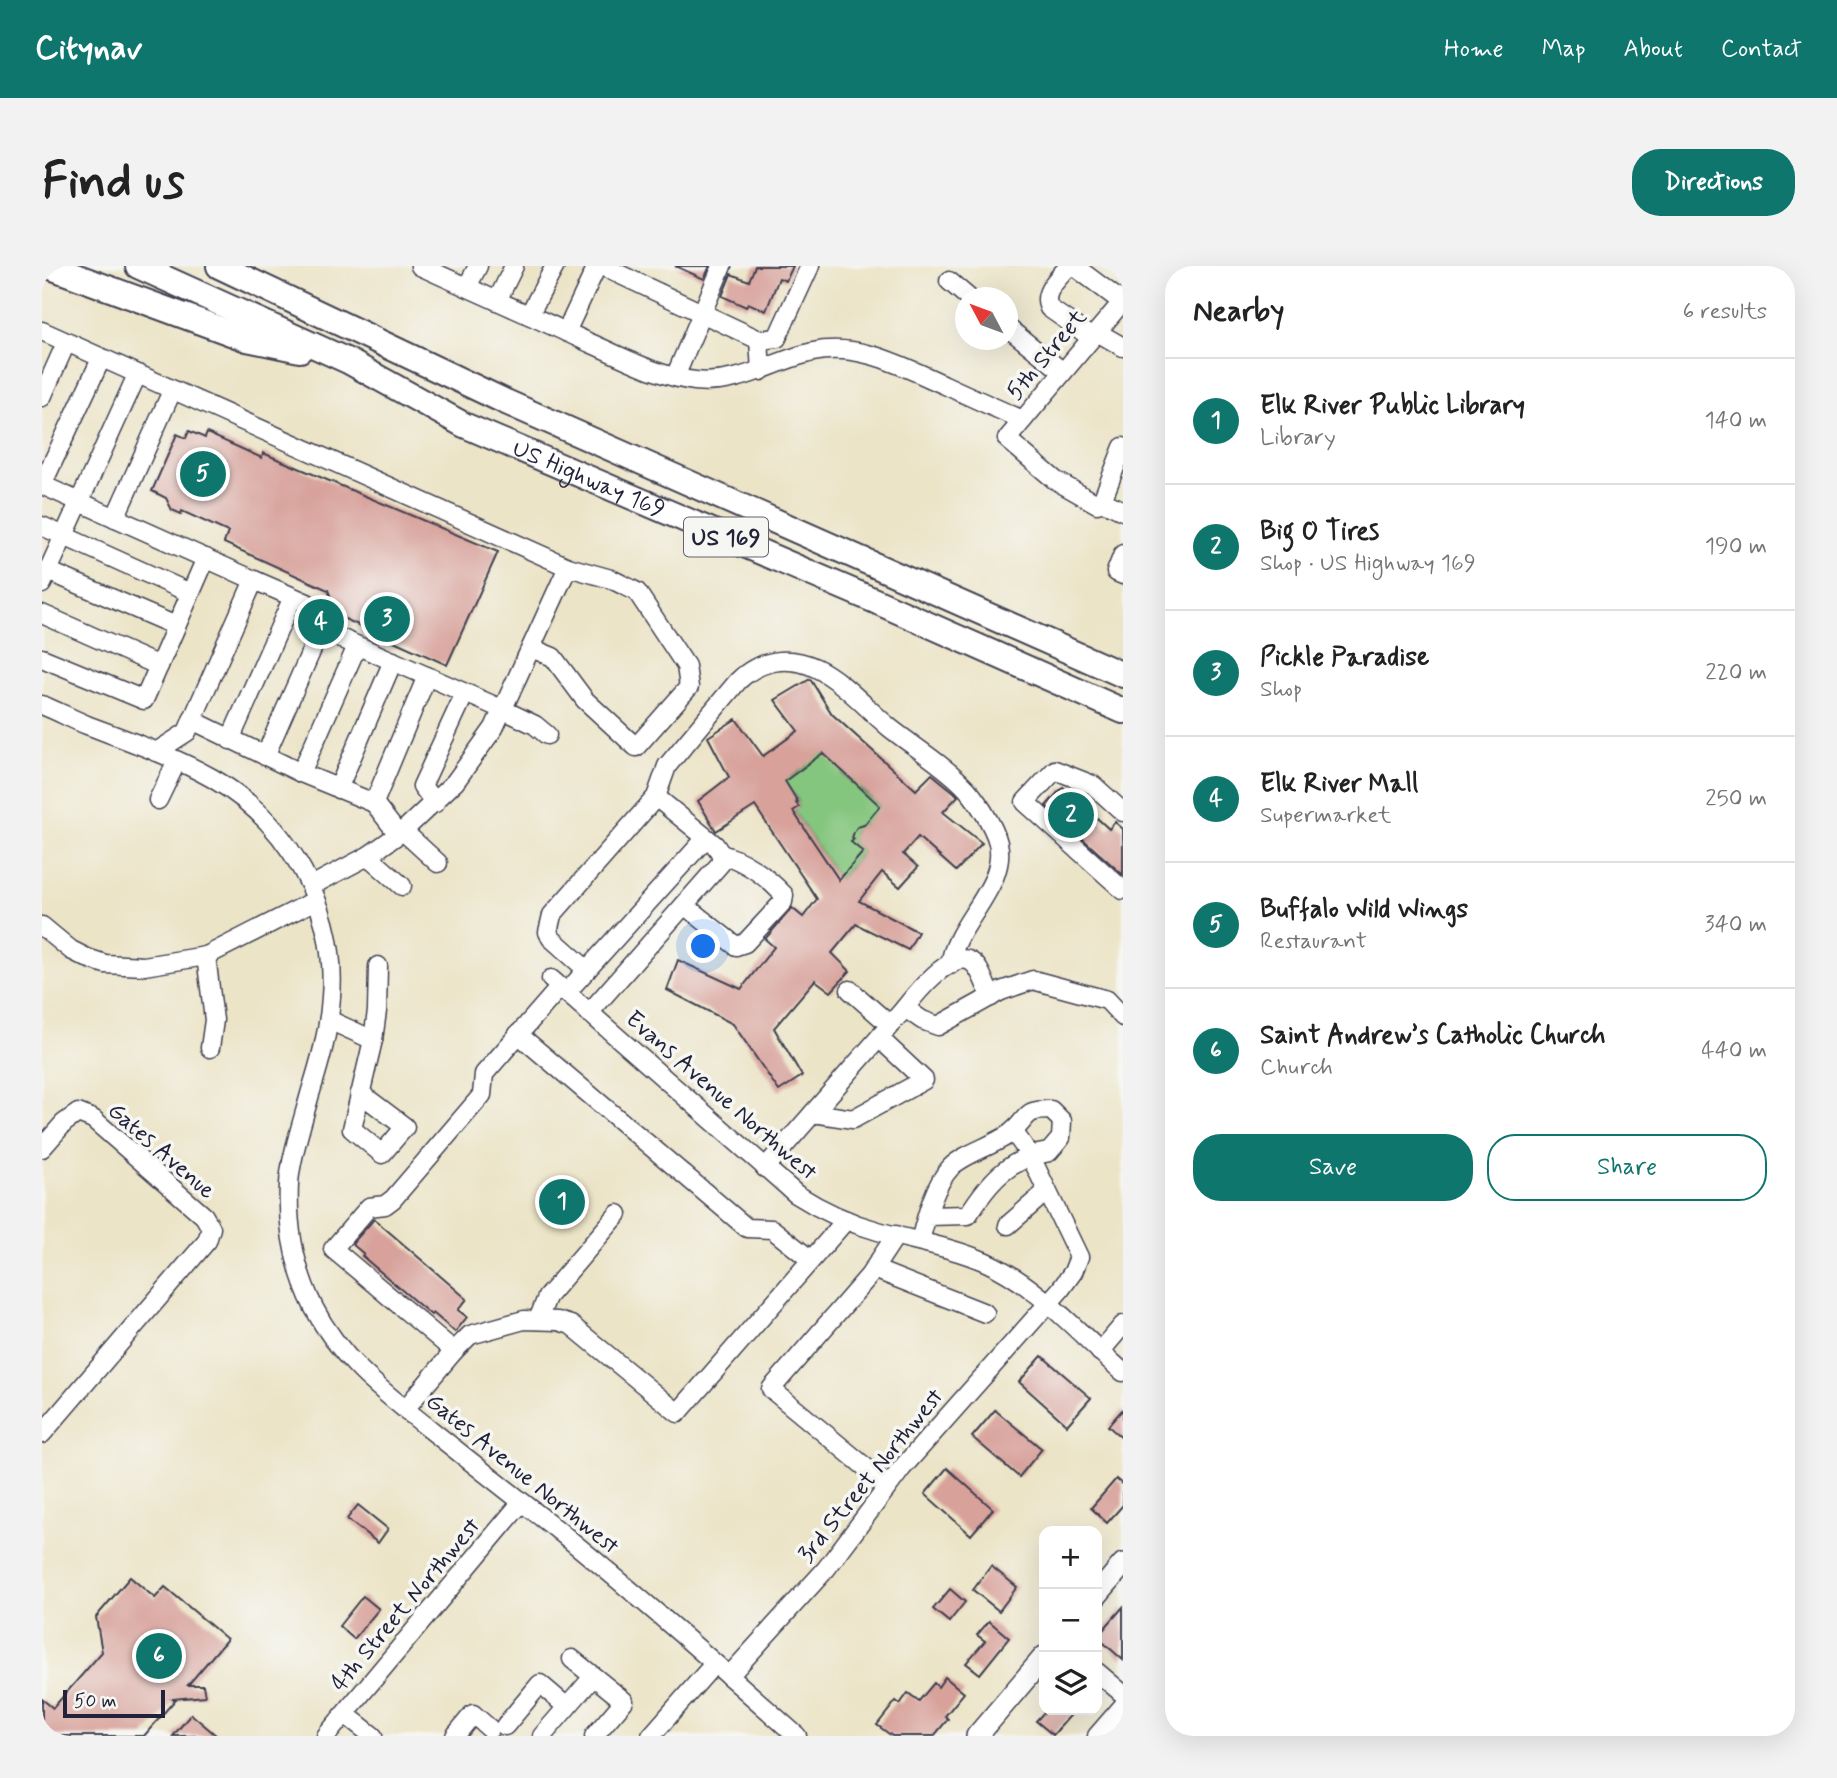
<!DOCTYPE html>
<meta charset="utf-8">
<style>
body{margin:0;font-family:Mynerve,sans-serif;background:#f2f2f2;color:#222}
.controls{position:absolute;right:21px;bottom:21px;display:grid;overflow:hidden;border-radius:14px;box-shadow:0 7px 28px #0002}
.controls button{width:63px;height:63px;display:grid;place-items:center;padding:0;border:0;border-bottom:2px solid #e0e0e0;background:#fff;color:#222;font:35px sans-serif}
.compass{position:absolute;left:913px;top:21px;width:63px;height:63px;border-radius:50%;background:#fff;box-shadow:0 7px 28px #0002;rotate:311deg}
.scale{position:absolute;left:21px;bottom:18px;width:102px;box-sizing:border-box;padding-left:7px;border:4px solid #22223b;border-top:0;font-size:19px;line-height:24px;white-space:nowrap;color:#22223b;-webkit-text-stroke:5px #f6f6f2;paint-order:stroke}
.you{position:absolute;left:662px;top:681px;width:24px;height:24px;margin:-18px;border:5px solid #fff;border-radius:50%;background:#1a73e8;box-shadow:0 0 0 10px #1a73e833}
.badge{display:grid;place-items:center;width:46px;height:46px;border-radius:50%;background:#0f766e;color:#fff;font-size:23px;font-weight:700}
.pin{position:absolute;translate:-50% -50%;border:4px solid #fff;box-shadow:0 2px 7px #0006}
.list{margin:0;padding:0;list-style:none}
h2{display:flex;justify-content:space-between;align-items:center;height:91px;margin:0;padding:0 28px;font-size:30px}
h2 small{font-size:23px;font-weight:400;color:#767676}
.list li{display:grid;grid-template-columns:46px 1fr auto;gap:21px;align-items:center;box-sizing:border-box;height:126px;padding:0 28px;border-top:2px solid #e0e0e0}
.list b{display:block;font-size:26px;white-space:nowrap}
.list p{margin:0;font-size:23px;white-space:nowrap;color:#767676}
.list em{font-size:23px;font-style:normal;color:#767676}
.actions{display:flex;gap:14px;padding:21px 28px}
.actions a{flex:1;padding:16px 0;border:2px solid #0f766e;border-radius:28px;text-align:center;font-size:24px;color:#0f766e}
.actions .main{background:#0f766e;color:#fff}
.icon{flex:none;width:38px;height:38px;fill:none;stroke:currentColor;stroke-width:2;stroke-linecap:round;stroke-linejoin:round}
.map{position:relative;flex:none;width:1081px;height:1470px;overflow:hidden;border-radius:28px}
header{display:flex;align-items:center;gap:42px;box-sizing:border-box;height:98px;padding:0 35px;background:#0f766e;color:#fff}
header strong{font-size:33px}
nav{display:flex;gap:38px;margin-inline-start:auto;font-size:24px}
.intro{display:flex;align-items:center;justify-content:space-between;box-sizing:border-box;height:168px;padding:0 42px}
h1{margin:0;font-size:49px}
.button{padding:18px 32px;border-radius:28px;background:#0f766e;color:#fff;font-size:24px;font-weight:700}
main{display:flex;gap:42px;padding:0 42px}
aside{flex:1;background:#fff;border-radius:28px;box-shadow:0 7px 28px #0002}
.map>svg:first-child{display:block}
</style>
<header>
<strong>Citynav</strong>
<nav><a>Home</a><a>Map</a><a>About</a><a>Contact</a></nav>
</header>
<div class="intro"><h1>Find us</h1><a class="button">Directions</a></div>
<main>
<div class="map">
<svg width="1081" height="1470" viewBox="0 0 1081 1470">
<rect width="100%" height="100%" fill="#f6f6f2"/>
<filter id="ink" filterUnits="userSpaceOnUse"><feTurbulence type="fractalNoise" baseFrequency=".0143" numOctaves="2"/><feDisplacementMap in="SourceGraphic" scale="14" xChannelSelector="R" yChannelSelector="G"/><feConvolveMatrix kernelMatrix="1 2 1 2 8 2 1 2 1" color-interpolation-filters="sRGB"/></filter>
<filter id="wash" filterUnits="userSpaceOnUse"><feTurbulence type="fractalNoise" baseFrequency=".00686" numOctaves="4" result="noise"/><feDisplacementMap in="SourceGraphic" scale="28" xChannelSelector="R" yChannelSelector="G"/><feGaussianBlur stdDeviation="1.57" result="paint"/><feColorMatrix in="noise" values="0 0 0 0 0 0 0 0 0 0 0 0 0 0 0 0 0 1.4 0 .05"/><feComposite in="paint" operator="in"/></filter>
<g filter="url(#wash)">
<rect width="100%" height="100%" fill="#ece4c7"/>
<path fill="#85c67f" stroke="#54745d" stroke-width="2" d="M782,485L804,503L801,508L812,517L815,514L821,519L818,523L846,547L826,555V558C817,560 809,565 812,573L810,576L821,586L797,614L751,545L756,541L754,537L756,535L741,515L765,501L764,498Z"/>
<g id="blocks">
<g fill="#d8a29b" fill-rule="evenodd">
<path d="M633,0H668L662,13Z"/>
<path d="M713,0H751L744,15L737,12L724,45L706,37L704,41L680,30L689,8L707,15Z"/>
<path d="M147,165L163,172L165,167L220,192L221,187L456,286L405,399L296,350L286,324L182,277L186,266L140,245L139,248L130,244L124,232L110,225L135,168L144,172Z"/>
<path d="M768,413L790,448L874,524L890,508L912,526L916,530L901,546L940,577L914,605L876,571L861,588L876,601L858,621L840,606L817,635L876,666L866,684L814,658L790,687L808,705L789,726L773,714L732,762L760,810L737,825L691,758L625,724L636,694L699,723L732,681L723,673L750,642L761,651L775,633L713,540L674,565L656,535L687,511L666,471L694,453L721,490L756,465L733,434ZM781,487L838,540L822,559L815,561L812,566L810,572L812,573L809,576L821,586L797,614L751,545L757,541L754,537L756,536L743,515Z"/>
<path d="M1021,521L1067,563L1073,556L1081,563V609L1004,540Z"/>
<path d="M332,953L425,1033L416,1044L425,1051L413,1066L391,1047L389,1049L320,990L322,988L310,978Z"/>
<path d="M1000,1090L1049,1132L1025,1159L977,1116Z"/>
<path d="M1081,1143V1173L1066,1160Z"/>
<path d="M953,1144L1000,1183L977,1211L930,1171Z"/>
<path d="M905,1202L951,1243L929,1269L883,1228Z"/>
<path d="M1074,1213L1081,1219V1239L1065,1257L1049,1242Z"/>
<path d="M316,1239L346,1263L336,1277L305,1253Z"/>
<path d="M949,1300L975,1321L957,1345L931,1324Z"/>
<path d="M88,1311L113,1332L123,1321L185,1373L146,1419H161L163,1430L131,1433L133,1434L102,1470H0V1433L11,1442L60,1386L54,1351Z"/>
<path d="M908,1323L923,1336L907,1356L891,1343Z"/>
<path d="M321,1330L337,1343L312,1373L297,1360Z"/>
<path d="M1081,1341V1394L1055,1371Z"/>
<path d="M947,1355L967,1372L938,1408L924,1397L943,1375L935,1369Z"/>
<path d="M903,1411L922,1427L903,1450L906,1453L892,1470H850L835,1459L854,1435L858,1438L866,1427L877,1435L892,1417L896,1421Z"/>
<path d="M1004,1444H1033L1011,1469L994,1455Z"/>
<path d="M149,1448L175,1470H131Z"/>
</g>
</g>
</g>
<g filter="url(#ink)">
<use href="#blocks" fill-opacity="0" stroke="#403f50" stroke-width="2"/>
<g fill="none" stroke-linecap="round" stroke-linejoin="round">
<defs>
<g id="minor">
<path d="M378,0C435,26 492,51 548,77C581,91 617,111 653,115C698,120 730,95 771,86C817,76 862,101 903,119C929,131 955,143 981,154"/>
<path d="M560,0L717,74L719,105"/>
<path d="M1027,0C1017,12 999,26 1007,42L1050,72"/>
<path d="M1032,0L1080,36"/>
<path d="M907,15L927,32"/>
<path d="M425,21L436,0"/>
<path d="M455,35L472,0"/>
<path d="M1081,35L965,173L1013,214L1055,238L1060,235L1081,181"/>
<path d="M487,49L513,0"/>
<path d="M966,62L1021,106"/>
<path d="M0,65L526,301L569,313L595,326L644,400L647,421L594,481L543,434L511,391L489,382"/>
<path d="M524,66L555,0"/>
<path d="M1055,66L1081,81"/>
<path d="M717,74L735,72L768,0"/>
<path d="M59,93L0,219L212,314"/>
<path d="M633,111L680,0"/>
<path d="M0,131L24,77"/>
<path d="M1060,235L1081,245"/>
<path d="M73,252L130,125"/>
<path d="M0,260L148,327"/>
<path d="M1081,288L1074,306L1081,309"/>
<path d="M6,305L134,360"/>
<path d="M0,318L95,109"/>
<path d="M0,348L117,400"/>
<path d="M0,392L102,434L164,292"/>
<path d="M0,439C15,445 30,453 45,459C87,475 131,490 170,512C246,555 296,643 289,731C287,765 278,796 268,828C261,854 248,893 247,918C245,961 253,1004 272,1042C299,1095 344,1128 389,1164C430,1197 471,1229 512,1261C595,1328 675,1399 755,1470"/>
<path d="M150,454L259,507L332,537"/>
<path d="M188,474L251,331"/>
<path d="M114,486L145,466L212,314L265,337L296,371L462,444L493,459L505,469"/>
<path d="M223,490L282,356"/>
<path d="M259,507L315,380"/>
<path d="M296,523L351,395"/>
<path d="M116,534L135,495"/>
<path d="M393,537L380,520L423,427"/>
<path d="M1081,546L1051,519L1013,504L983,536L1081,624"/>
<path d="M361,565L396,597"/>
<path d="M356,568L332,537L385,410"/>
<path d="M326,590L360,620"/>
<path d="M269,620L326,590L361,565L413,516L452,462L526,301"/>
<path d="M642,639L694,680L703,677L741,636L742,629C724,610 704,595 679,588"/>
<path d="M0,660L29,684L45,692L63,698L102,700L164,690L274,634"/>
<path d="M164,690L172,754L168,782"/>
<path d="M545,704L509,672L506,666L510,649L614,531L625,500L696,415C717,394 746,389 774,402C800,414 826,444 848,462C872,481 899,497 920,518C933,530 952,560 956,577C966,620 913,657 908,699"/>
<path d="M509,713L754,928C779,944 807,957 836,965C872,975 909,981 944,996C996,1019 1038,1069 1081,1106"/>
<path d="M518,721L442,808L440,829L351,933L343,939L327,941L291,983L412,1085L428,1069L482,1054L516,1055L529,1059L636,1147L804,954"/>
<path d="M808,724L848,759"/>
<path d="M524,727L664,572"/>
<path d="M862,743C872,730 911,680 931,697C939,703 944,721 949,731"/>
<path d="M547,747L679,597V588L673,579L614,531"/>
<path d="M287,754L331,774L310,863L340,888L363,861L318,827"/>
<path d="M476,768L705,962L730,963L769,994"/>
<path d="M331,774L335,745L336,700"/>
<path d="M771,847L811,853L882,814L837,772"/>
<path d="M0,882L22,857L36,847L51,853L162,950L169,962L165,975L0,1168"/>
<path d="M723,902L863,742L880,754L896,760L959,725L991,714L1065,734L1081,751"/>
<path d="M966,959L1005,925"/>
<path d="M878,975C884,952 892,919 909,901C923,887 954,879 970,866C989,850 980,844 1009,844L1020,855L1019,872L1007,886C967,892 947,916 926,949L885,950"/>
<path d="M832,1003L943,1047"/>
<path d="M496,1054L505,1031L576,948"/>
<path d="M1058,1086L1081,1059"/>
<path d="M363,1143L412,1085"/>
<path d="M845,1219L729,1123L827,1010L854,969"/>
<path d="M530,1393L582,1435L552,1470"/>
<path d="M1055,1406L1081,1428"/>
<path d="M687,1410L784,1303L860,1202L1018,1024L1031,1006L1037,991L988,889L971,865"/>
<path d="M303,1448L331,1470"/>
<path d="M463,1460L498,1418L525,1441"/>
<path d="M284,1470L479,1237"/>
<path d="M413,1470L431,1448L448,1463"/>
<path d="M500,1470L551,1411"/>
<path d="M609,1470L672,1398"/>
<path d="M1055,1470L1081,1440"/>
</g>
<g id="major">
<path d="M1055,1329L1081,1298"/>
<path d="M935,1470L1002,1391"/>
</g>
<g id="highway">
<path d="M6,0L205,73L258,84"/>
<path id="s1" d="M96,0L306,95L422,159L831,334L1081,445"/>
<path d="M177,0L464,136L1081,409"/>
</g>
</defs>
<use href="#minor" stroke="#403f50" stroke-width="21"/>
<use href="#major" stroke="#403f50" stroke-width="24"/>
<use href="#highway" stroke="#403f50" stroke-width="28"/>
<use href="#minor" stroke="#fff" stroke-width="18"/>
<use href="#major" stroke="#fff" stroke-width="21"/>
<use href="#highway" stroke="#fff" stroke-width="24"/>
</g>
</g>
<g text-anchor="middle" stroke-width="7" stroke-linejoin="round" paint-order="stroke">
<rect fill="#f6f6f2" stroke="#626272" stroke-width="2" x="642" y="251.5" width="84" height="39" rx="5"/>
<g font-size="23" font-weight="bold" fill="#22223b">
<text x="684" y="279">US 169</text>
</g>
<g font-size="24" fill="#22223b" stroke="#f6f6f2">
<text transform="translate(1004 88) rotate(-50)" y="8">5th Street</text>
<text dy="8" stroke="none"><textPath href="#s1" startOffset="499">US Highway 169</textPath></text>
<text transform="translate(680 829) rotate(41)" y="8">Evans Avenue Northwest</text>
<text transform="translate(120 884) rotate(41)" y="8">Gates Avenue</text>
<text transform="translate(481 1207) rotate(39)" y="8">Gates Avenue Northwest</text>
<text transform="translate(828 1209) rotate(-51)" y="8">3rd Street Northwest</text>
<text transform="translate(363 1338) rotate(-50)" y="8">4th Street Northwest</text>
</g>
</g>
</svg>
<div class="controls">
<button>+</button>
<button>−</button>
<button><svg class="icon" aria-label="layers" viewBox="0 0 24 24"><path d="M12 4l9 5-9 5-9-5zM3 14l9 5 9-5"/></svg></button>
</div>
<svg class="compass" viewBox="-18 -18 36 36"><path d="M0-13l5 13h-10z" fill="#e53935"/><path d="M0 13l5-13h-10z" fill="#767676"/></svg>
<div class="scale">50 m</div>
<div class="you"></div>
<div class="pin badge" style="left:520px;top:936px">1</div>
<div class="pin badge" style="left:1029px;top:549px">2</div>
<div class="pin badge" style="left:345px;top:353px">3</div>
<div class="pin badge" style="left:279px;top:356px">4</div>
<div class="pin badge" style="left:161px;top:208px">5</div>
<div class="pin badge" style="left:117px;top:1390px">6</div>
</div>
<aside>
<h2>Nearby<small>6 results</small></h2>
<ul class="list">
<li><span class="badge">1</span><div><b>Elk River Public Library</b><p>Library</p></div><em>140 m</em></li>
<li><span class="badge">2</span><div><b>Big O Tires</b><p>Shop · US Highway 169</p></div><em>190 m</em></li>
<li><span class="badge">3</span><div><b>Pickle Paradise</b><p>Shop</p></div><em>220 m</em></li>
<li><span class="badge">4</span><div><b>Elk River Mall</b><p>Supermarket</p></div><em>250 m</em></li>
<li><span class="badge">5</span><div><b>Buffalo Wild Wings</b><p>Restaurant</p></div><em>340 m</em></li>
<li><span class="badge">6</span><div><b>Saint Andrew’s Catholic Church</b><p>Church</p></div><em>440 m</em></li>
</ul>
<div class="actions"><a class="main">Save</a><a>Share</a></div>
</aside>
</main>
